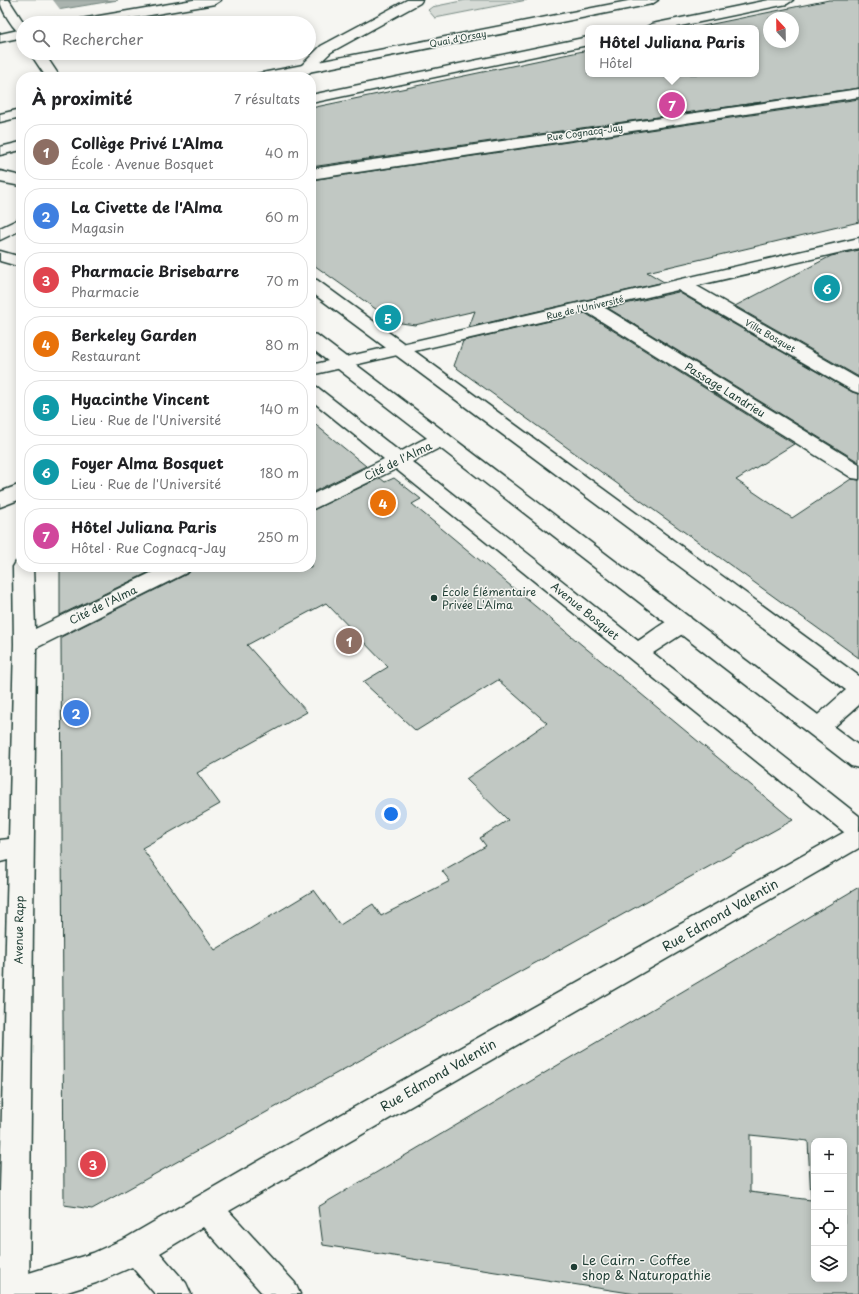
<!DOCTYPE html>
<html lang="fr">
<meta charset="utf-8">
<style>
body{margin:0;font-family:"Playpen Sans",sans-serif;background:#f6f6f6;color:#202124}
.controls{position:absolute;right:12px;bottom:12px;display:grid;overflow:hidden;border-radius:8px;box-shadow:0 2px 10px #0003}
.controls button{width:36px;height:36px;display:grid;place-items:center;padding:0;border:0;border-bottom:1px solid #e0e0e0;background:#fff;color:#202124;font:20px sans-serif}
.compass{position:absolute;left:763px;top:12px;width:36px;height:36px;border-radius:50%;background:#fff;box-shadow:0 2px 10px #0003;rotate:338deg}
.you{position:absolute;left:391px;top:814px;width:14px;height:14px;margin:-10px;border:3px solid #fff;border-radius:50%;background:#1a73e8;box-shadow:0 0 0 6px #1a73e833}
.badge{display:grid;place-items:center;width:26px;height:26px;border-radius:50%;background:#1f3d34;color:#fff;font-size:13px;font-weight:700}
.pin{position:absolute;translate:-50% -50%;border:2px solid #fff;box-shadow:0 1px 4px #0006}
.popup{position:absolute;left:585px;top:25px;width:174px;height:52px;box-sizing:border-box;display:grid;place-content:center;border-radius:8px;background:#fff;filter:drop-shadow(0 1px 3px #0005);font-size:13px;white-space:nowrap;color:#757577}
.popup b{font-size:15px;color:#202124}
.popup::after{content:'';position:absolute;left:50%;top:100%;margin-left:-8px;border:8px solid transparent;border-top-color:#fff}
.list{margin:0;padding:0;list-style:none}
h2{display:flex;justify-content:space-between;align-items:center;height:52px;margin:0;padding:0 16px;font-size:17px}
h2 small{font-size:13px;font-weight:400;color:#757577}
.list li{display:grid;grid-template-columns:26px 1fr auto;gap:12px;align-items:center;box-sizing:border-box;height:56px;margin:0 8px 8px;padding:0 8px;border:1px solid #e0e0e0;border-radius:16px}
.list b{display:block;font-size:15px;white-space:nowrap}
.list p{margin:0;font-size:13px;white-space:nowrap;color:#757577}
.list em{font-size:13px;font-style:normal;color:#757577}
.icon{flex:none;width:22px;height:22px;fill:none;stroke:currentColor;stroke-width:2;stroke-linecap:round;stroke-linejoin:round}
.map{position:relative;flex:none;width:859px;height:1294px;overflow:hidden}
.search{position:absolute;background:#fff;box-shadow:0 2px 10px #0003;left:16px;top:16px;width:300px;height:44px;display:flex;align-items:center;gap:10px;box-sizing:border-box;padding:0 14px;border-radius:22px;color:#757577;font-size:15px}
.panel{position:absolute;background:#fff;box-shadow:0 2px 10px #0003;left:16px;top:72px;width:300px;height:500px;border-radius:16px}
.map>svg:first-child{display:block}
</style>
<div class="map">
<svg width="859" height="1294" viewBox="0 0 859 1294">
<rect width="100%" height="100%" fill="#f6f6f2"/>
<filter id="ink" filterUnits="userSpaceOnUse"><feTurbulence type="fractalNoise" baseFrequency=".025" numOctaves="2"/><feDisplacementMap in="SourceGraphic" scale="8" xChannelSelector="R" yChannelSelector="G"/><feConvolveMatrix kernelMatrix="1 2 1 2 8 2 1 2 1" color-interpolation-filters="sRGB"/></filter>
<g filter="url(#ink)">
<path fill="#d6dbd6" stroke="#7a8c85" d="M466,0H527L435,18L428,10L432,7Z"/>
<path fill="#aab3ae" stroke="#72847d" d="M0,0H118L57,10Z"/>
<path fill="#f6f6f2" d="M0,0H53L62,12L0,23Z"/>
<g fill="#c1c8c3" stroke="#1f3d34" fill-rule="evenodd">
<path d="M829,0H859V88L311,167V108L588,50V74H756V28H693ZM769,18H793V42H769Z"/>
<path d="M859,99V222L647,272L664,282L469,327L475,311L415,325L394,322L311,263V180Z"/>
<path d="M859,250V377L735,306L831,256Z"/>
<path d="M678,292L852,392L859,394V462L608,308Z"/>
<path d="M585,313L794,444L736,480L792,518L851,479L859,480V658L454,366L463,341Z"/>
<path d="M311,421L366,466L311,493Z"/>
<path d="M380,478L385,482L394,478L421,499L412,504L793,820L92,1209L64,1205L61,637L189,573L192,567H311V511ZM326,603L388,667L363,682L416,731L498,680L547,723L466,779L508,820L480,838L486,846L442,871L450,881L381,916L373,904L340,925L314,890L215,950L142,848L220,804L197,773L307,712L247,645Z"/>
<path d="M60,567H160L60,615Z"/>
<path d="M859,887V1294H636L323,1245L318,1207ZM750,1135L808,1141L811,1200L750,1192ZM814,1141H844V1279H814Z"/>
</g>
<g fill="none" stroke-linecap="round" stroke-linejoin="round">
<defs>
<g id="lane">
<path d="M0,251L21,257V267L0,261Z"/>
<path d="M311,279L317,280L859,676V705L827,733L819,736L811,733L807,727L811,721L846,690L311,292Z"/>
<path d="M682,280L688,281L859,379V393L853,391L676,289L674,285L676,281Z"/>
<path d="M591,302L597,303L859,464V479L852,478L585,311L582,307L585,303Z"/>
<path d="M311,385L317,387L400,452C414,445 433,431 449,435L451,439L449,443L412,462L638,641C653,632 672,612 690,617L693,623L690,629L653,653L859,816V840L850,837L396,469L311,510V495L384,459L311,400Z"/>
<path d="M21,560V567H33L35,629L163,567H191L188,572L36,648L29,1294H0V1190L8,860L0,862V840L9,839L14,644L13,567L16,562Z"/>
</g>
<g id="street">
<path d="M193,0H221L215,4L104,23H75L81,19Z"/>
<path d="M407,0H422L420,3L331,52L309,73H299L297,70L321,46Z"/>
<path d="M769,0H793L787,4L671,28H645L652,24Z"/>
<path d="M23,29V37L0,42V34Z"/>
<path d="M588,37V45L311,103V95Z"/>
<path d="M859,89V97L311,179V169Z"/>
<path d="M0,171L21,176V186L0,182Z"/>
<path d="M21,218V230L0,240V228Z"/>
<path d="M859,238V248L311,375V365Z"/>
<path d="M21,484V499L0,507V492Z"/>
<path d="M859,826V848L229,1211L295,1283L300,1294H263L203,1227L160,1253L186,1283L191,1294H155L132,1267L96,1283L61,1294H0V1282L93,1253L126,1238L271,1154L850,829Z"/>
</g>
<g id="primary">
<path d="M0,0H9L24,23L23,35C15,33 0,8 0,0Z"/>
<path d="M633,0H658L652,4L283,77H255L257,74L262,73Z"/>
<path d="M30,53H44L60,77H46Z"/>
<path d="M21,109V117L0,122V114Z"/>
<path d="M21,142V150L0,155V147Z"/>
<path d="M311,334L317,335L859,746V768L851,766L311,348Z"/>
</g>
</defs>
<use href="#lane" stroke="#1f3d34" stroke-width="3"/>
<use href="#street" stroke="#1f3d34" stroke-width="3"/>
<use href="#primary" stroke="#1f3d34" stroke-width="3"/>
<use href="#lane" fill="#f6f6f2" fill-rule="evenodd"/>
<use href="#street" fill="#f6f6f2" fill-rule="evenodd"/>
<use href="#primary" fill="#f6f6f2" fill-rule="evenodd"/>
</g>
</g>
<g fill="#1f3d34" stroke="#f6f6f2" stroke-width="1.5">
<circle cx="434" cy="598" r="4"/>
<circle cx="574" cy="1267" r="4"/>
</g>
<g text-anchor="middle" stroke-width="3" stroke-linejoin="round" paint-order="stroke">
<g font-size="9" fill="#1f3d34" stroke="#f6f6f2">
<text transform="translate(458 39) rotate(-11)" y="3">Quai d'Orsay</text>
<text transform="translate(585 133) rotate(-8)" y="3">Rue Cognacq-Jay</text>
<text transform="translate(585 308) rotate(-13)" y="3">Rue de l'Université</text>
<text transform="translate(770 336) rotate(30)" y="3">Villa Bosquet</text>
</g>
<g font-size="11" fill="#1f3d34" stroke="#f6f6f2">
<text transform="translate(725 390) rotate(32)" y="4">Passage Landrieu</text>
<text transform="translate(398 461) rotate(-26)" y="4">Cité de l'Alma</text>
<text transform="translate(103 605) rotate(-26)" y="4">Cité de l'Alma</text>
<text transform="translate(585 611) rotate(39)" y="4">Avenue Bosquet</text>
<text transform="translate(19 930) rotate(-89)" y="4">Avenue Rapp</text>
</g>
<g font-size="11" fill="#1f3d34" stroke="#f6f6f2" text-anchor="start">
<text x="442" y="596">École Élémentaire<tspan x="442" dy="13">Privée L'Alma</tspan></text>
</g>
<g font-size="13" fill="#1f3d34" stroke="#f6f6f2">
<text transform="translate(720 915) rotate(-30)" y="5">Rue Edmond Valentin</text>
<text transform="translate(438 1075) rotate(-30)" y="5">Rue Edmond Valentin</text>
</g>
<g font-size="13" fill="#1f3d34" stroke="#f6f6f2" text-anchor="start">
<text x="582" y="1265">Le Cairn - Coffee<tspan x="582" dy="15">shop &amp; Naturopathie</tspan></text>
</g>
</g>
</svg>
<div class="controls">
<button>+</button>
<button>−</button>
<button><svg class="icon" aria-label="locate" viewBox="0 0 24 24"><circle cx="12" cy="12" r="6"/><path d="M12 2v4M12 18v4M2 12h4M18 12h4"/></svg></button>
<button><svg class="icon" aria-label="layers" viewBox="0 0 24 24"><path d="M12 4l9 5-9 5-9-5zM3 14l9 5 9-5"/></svg></button>
</div>
<svg class="compass" viewBox="-18 -18 36 36"><path d="M0-13l5 13h-10z" fill="#e53935"/><path d="M0 13l5-13h-10z" fill="#757577"/></svg>
<div class="you"></div>
<div class="pin badge" style="left:349px;top:641px;background:#8d6e63">1</div>
<div class="pin badge" style="left:76px;top:713px;background:#3f7fe0">2</div>
<div class="pin badge" style="left:93px;top:1164px;background:#e0444e">3</div>
<div class="pin badge" style="left:383px;top:503px;background:#e8710a">4</div>
<div class="pin badge" style="left:388px;top:318px;background:#0f9aa8">5</div>
<div class="pin badge" style="left:827px;top:288px;background:#0f9aa8">6</div>
<div class="pin badge" style="left:672px;top:105px;background:#d1479c">7</div>
<div class="popup"><b>Hôtel Juliana Paris</b>Hôtel</div>
<div class="search"><svg class="icon" aria-label="search" viewBox="0 0 24 24"><circle cx="10" cy="10" r="6"/><path d="M15 15l6 6"/></svg>Rechercher</div>
<section class="panel">
<h2>À proximité<small>7 résultats</small></h2>
<ul class="list">
<li><span class="badge" style="background:#8d6e63">1</span><div><b>Collège Privé L'Alma</b><p>École · Avenue Bosquet</p></div><em>40 m</em></li>
<li><span class="badge" style="background:#3f7fe0">2</span><div><b>La Civette de l'Alma</b><p>Magasin</p></div><em>60 m</em></li>
<li><span class="badge" style="background:#e0444e">3</span><div><b>Pharmacie Brisebarre</b><p>Pharmacie</p></div><em>70 m</em></li>
<li><span class="badge" style="background:#e8710a">4</span><div><b>Berkeley Garden</b><p>Restaurant</p></div><em>80 m</em></li>
<li><span class="badge" style="background:#0f9aa8">5</span><div><b>Hyacinthe Vincent</b><p>Lieu · Rue de l'Université</p></div><em>140 m</em></li>
<li><span class="badge" style="background:#0f9aa8">6</span><div><b>Foyer Alma Bosquet</b><p>Lieu · Rue de l'Université</p></div><em>180 m</em></li>
<li><span class="badge" style="background:#d1479c">7</span><div><b>Hôtel Juliana Paris</b><p>Hôtel · Rue Cognacq-Jay</p></div><em>250 m</em></li>
</ul>
</section>
</div>
